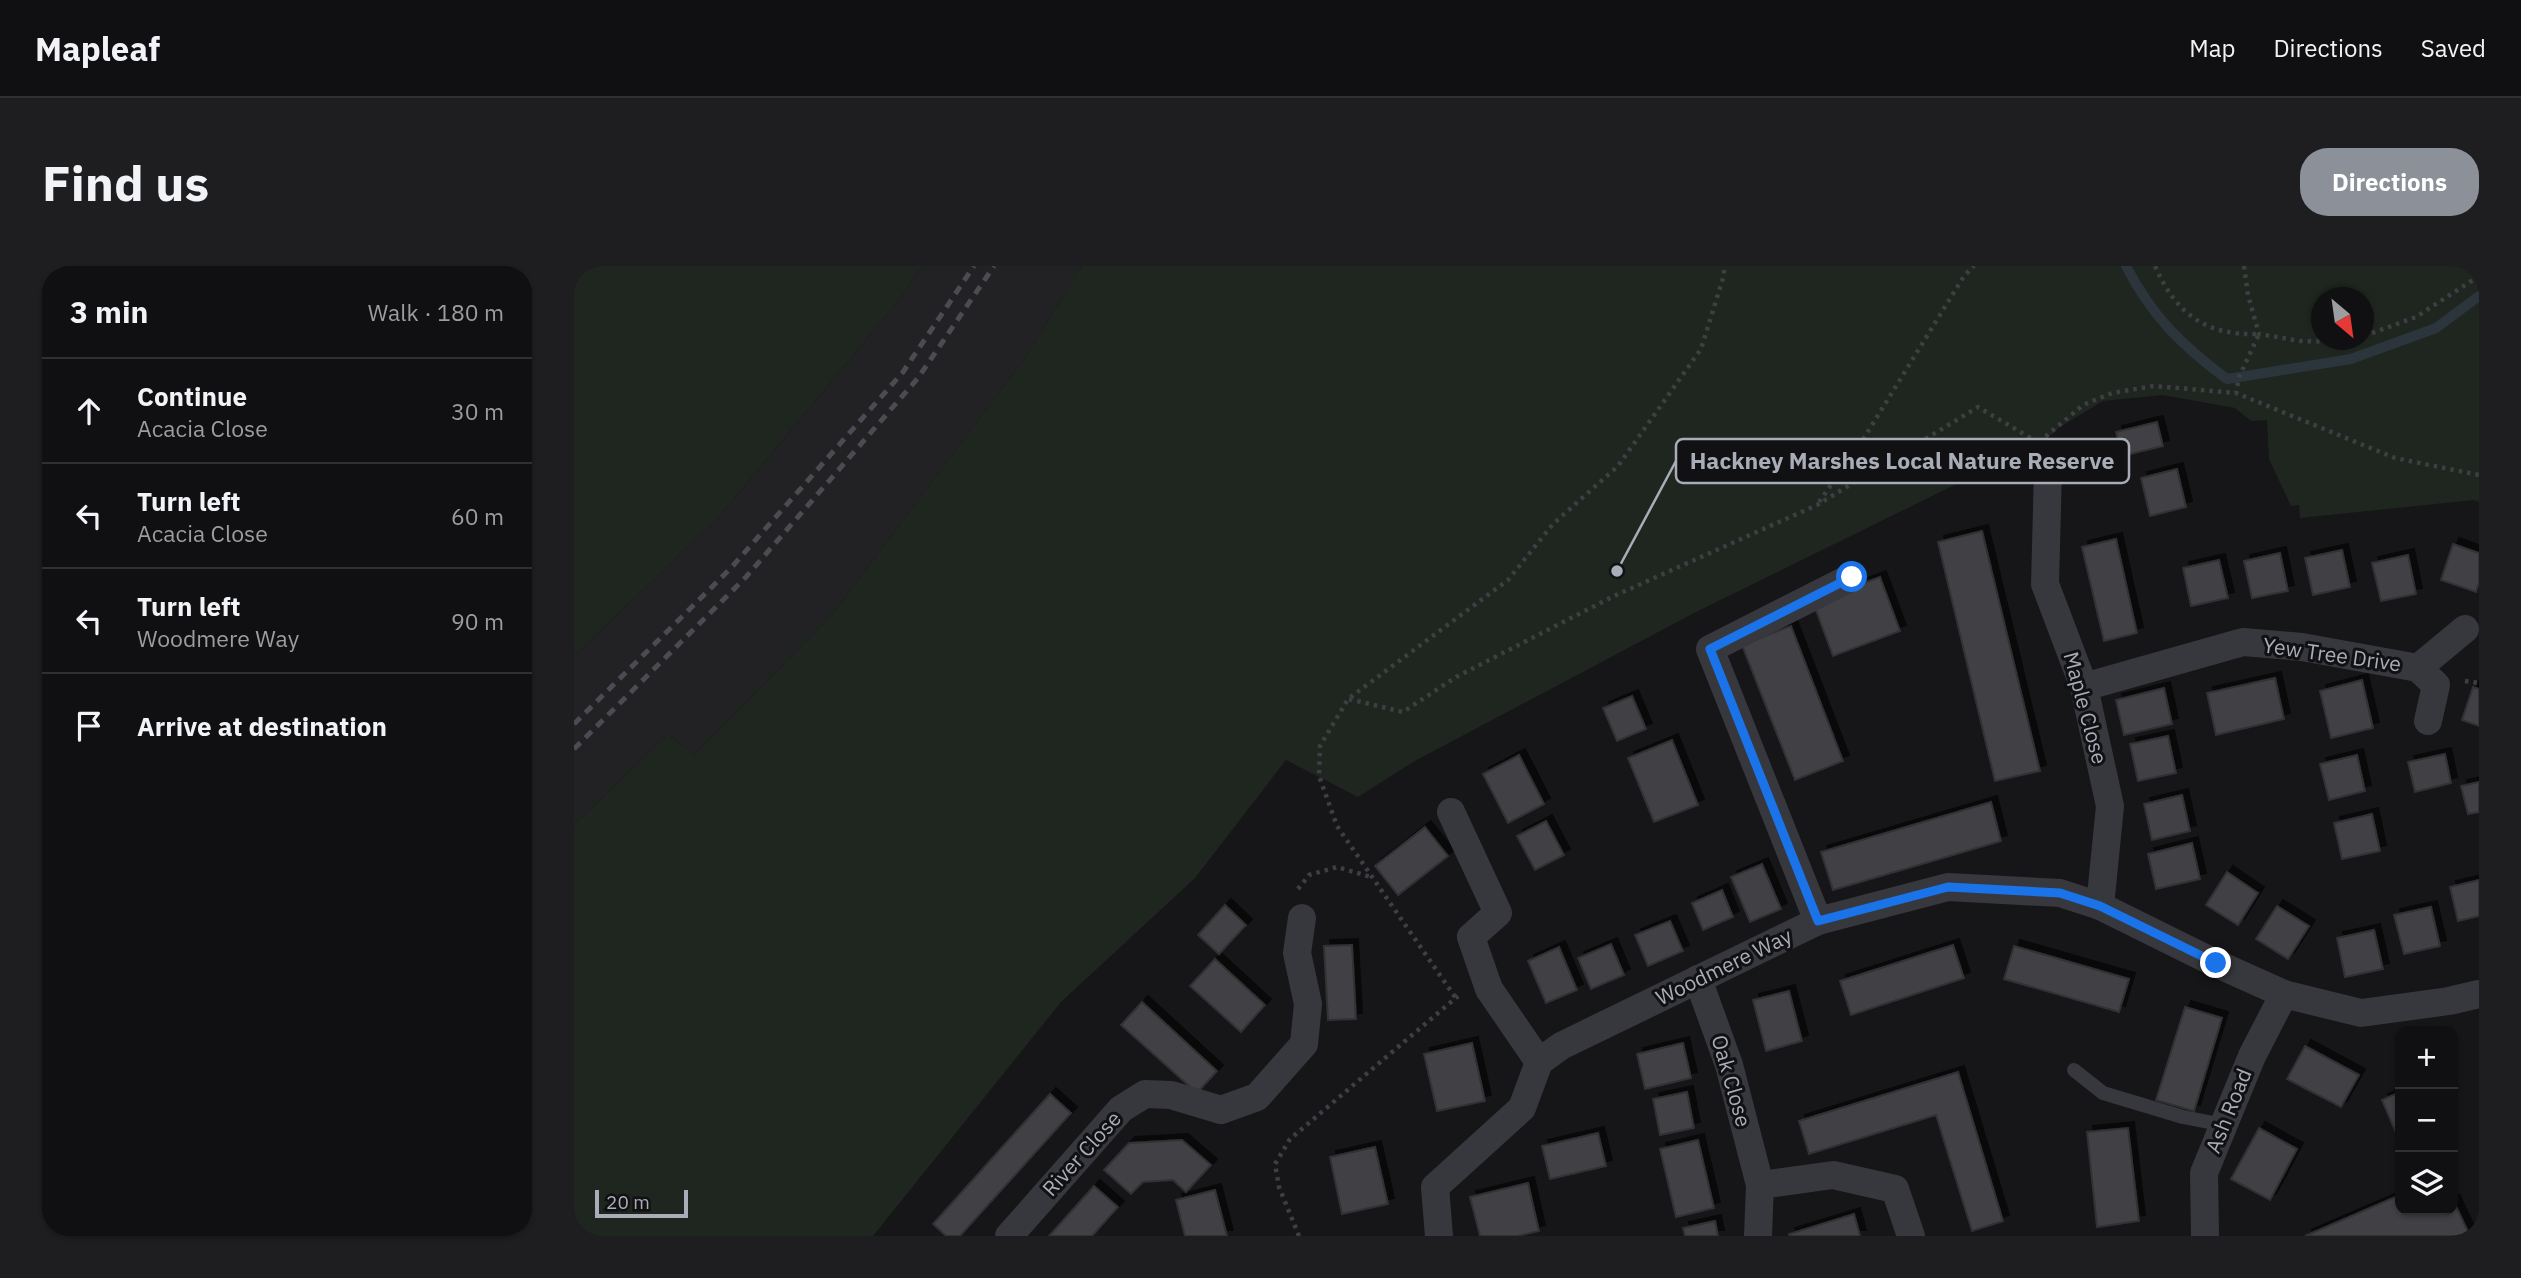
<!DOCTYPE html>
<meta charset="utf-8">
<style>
body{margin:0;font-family:"IBM Plex Sans",sans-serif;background:#1e1e20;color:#f1f3f6}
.controls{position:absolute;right:21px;bottom:21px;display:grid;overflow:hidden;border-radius:14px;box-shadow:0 2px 5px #0004}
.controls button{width:63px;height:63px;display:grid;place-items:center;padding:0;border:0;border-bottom:2px solid #303032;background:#101012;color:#f1f3f6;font:35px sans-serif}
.compass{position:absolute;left:1737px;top:21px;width:63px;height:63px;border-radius:50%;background:#101012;box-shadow:0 2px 5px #0004;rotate:151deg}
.scale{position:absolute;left:21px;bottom:18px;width:93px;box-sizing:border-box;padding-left:7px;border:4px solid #a8adb8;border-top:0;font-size:19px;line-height:24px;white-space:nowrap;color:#a8adb8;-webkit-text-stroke:5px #111113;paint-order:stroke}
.stop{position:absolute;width:21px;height:21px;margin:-16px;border:5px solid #1a73e8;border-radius:50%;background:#fff}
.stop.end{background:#1a73e8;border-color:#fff;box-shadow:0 2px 7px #0008}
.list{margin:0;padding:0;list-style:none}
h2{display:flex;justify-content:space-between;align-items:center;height:91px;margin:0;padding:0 28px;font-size:30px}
h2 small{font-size:23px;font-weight:400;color:#9c9d9f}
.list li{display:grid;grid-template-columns:46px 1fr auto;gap:21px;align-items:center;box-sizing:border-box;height:105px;padding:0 28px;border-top:2px solid #303032}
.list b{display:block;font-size:26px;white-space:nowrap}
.list p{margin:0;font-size:23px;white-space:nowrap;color:#9c9d9f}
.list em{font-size:23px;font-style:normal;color:#9c9d9f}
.icon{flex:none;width:38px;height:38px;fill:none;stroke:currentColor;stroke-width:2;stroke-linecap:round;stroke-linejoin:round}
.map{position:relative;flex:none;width:1905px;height:970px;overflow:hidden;border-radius:28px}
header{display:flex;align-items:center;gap:42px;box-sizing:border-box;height:98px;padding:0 35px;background:#101012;border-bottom:2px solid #303032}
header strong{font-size:33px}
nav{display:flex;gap:38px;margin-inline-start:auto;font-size:24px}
.intro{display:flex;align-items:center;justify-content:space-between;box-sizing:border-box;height:168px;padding:0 42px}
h1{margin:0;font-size:49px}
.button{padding:18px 32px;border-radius:28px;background:#8c9099;color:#fff;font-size:24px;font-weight:700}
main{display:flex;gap:42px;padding:0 42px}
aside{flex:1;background:#101012;border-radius:28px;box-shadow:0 2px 5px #0004}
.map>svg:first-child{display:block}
</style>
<header>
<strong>Mapleaf</strong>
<nav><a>Map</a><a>Directions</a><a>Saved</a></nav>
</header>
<div class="intro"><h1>Find us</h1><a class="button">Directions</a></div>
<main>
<aside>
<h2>3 min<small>Walk · 180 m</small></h2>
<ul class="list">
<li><svg class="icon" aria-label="ahead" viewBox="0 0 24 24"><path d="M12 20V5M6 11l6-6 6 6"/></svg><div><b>Continue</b><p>Acacia Close</p></div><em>30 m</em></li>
<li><svg class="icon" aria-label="left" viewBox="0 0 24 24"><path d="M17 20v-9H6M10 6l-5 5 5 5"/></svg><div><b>Turn left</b><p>Acacia Close</p></div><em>60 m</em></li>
<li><svg class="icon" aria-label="left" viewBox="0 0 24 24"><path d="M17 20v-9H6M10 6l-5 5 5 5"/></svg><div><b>Turn left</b><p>Woodmere Way</p></div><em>90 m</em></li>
<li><svg class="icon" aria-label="arrive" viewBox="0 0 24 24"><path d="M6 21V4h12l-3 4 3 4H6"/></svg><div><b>Arrive at destination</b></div></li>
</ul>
</aside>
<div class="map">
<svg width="1905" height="970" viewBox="0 0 1905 970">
<defs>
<filter id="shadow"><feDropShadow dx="6" dy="-6" stdDeviation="0" flood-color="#0009"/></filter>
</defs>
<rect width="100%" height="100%" fill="#161618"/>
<path fill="#222225" d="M348,0H508L450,93L257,350L120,489L94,468L0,559V390L144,252L325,34Z"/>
<g fill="#1e261f" fill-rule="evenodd">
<path d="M0,0H348L325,34L144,252L0,390Z"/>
<path d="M508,0H1905V236L1900,234L1726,252L1725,239L1717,240L1695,193L1693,154L1677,155L1661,142L1589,129L1529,135L1486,161L1470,175L1120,347L839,496L784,531L712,494L621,612L487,736L299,970H0V559L94,468L120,489L257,350L450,93ZM1748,32H1790V74H1748Z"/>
</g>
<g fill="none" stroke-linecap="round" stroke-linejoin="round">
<path stroke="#2c353c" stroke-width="10" d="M1552,0C1577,49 1608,80 1653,113L1777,93L1862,62L1905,30"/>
</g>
<g fill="#404145" stroke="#303034" stroke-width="2" filter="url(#shadow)">
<path d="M1583,156L1589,180L1548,190L1542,166Z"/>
<path d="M1603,203L1612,241L1576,250L1567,212Z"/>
<path d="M1408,265L1466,505L1421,515L1364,276Z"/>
<path d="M1542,273L1563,367L1530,375L1508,281Z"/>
<path d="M1879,278L1905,287V316L1902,326L1867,314Z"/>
<path d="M1768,284L1776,321L1739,329L1731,292Z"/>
<path d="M1706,287L1714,325L1678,332L1670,295Z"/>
<path d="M1834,289L1842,328L1807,335L1798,297Z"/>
<path d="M1645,294L1654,332L1617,340L1609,302Z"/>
<path d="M1306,311L1326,365L1259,390L1239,336Z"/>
<path d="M1217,360L1269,495L1221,514L1168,379Z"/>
<path d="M1701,412L1710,453L1642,469L1633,427Z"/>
<path d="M1788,414L1799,462L1757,472L1746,425Z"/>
<path d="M1899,421L1905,423V460L1888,454Z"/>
<path d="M1590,422L1598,458L1550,469L1542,434Z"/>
<path d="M1058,430L1072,463L1043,475L1029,442Z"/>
<path d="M1594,470L1602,507L1564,515L1556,478Z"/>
<path d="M1098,474L1124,539L1080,556L1054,492Z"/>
<path d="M1871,488L1877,517L1841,526L1834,496Z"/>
<path d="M945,489L970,538L934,557L909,508Z"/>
<path d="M1783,489L1791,525L1755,534L1746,498Z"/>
<path d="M1905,516V546L1894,548L1887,520Z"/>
<path d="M1608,529L1616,565L1578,574L1570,538Z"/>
<path d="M1417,536L1427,575L1259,624L1247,586Z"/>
<path d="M1798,548L1806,585L1768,593L1760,557Z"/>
<path d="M972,555L990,589L961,604L943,570Z"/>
<path d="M851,561L874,590L824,629L801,600Z"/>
<path d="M1618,577L1626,613L1582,623L1574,588Z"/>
<path d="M1188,598L1207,643L1176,656L1157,611Z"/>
<path d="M1653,606L1684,627L1664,659L1632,639Z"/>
<path d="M1905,614V650L1884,655L1876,621Z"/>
<path d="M1148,624L1159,651L1129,664L1118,637Z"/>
<path d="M651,639L672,659L645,688L624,669Z"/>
<path d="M1703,640L1735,660L1714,693L1682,673Z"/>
<path d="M1857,641L1866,680L1830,688L1820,649Z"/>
<path d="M1096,655L1109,685L1074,700L1061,669Z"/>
<path d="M1800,664L1809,703L1771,711L1763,672Z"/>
<path d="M1037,678L1050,709L1017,723L1004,692Z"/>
<path d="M778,679L782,753L754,754L750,680Z"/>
<path d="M1379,679L1390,712L1277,749L1266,715Z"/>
<path d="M1440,680L1555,713L1545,746L1430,713Z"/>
<path d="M985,681L1003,724L972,737L954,695Z"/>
<path d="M641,693L691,739L667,766L616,720Z"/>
<path d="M1215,725L1228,775L1192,785L1179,734Z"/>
<path d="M568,736L643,805L623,827L547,759Z"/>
<path d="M1611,741L1648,752L1620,845L1582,834Z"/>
<path d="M898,777L911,835L863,845L850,788Z"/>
<path d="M1109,777L1117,812L1071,823L1063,788Z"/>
<path d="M1731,780L1785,809L1767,841L1713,813Z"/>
<path d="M1384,806L1429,955L1398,965L1362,849L1235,888L1225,855Z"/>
<path d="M1113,826L1120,862L1086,869L1079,833Z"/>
<path d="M1826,826V867L1823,869L1808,834Z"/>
<path d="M476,828L497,847L386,970H372L359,958Z"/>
<path d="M1554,862L1565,955L1523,961L1513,866Z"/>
<path d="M1685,862L1723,883L1696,934L1657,913Z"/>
<path d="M1024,867L1032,900L976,913L968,880Z"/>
<path d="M608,874L637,899L612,926L599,914L569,916L557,928L530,904L555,877Z"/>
<path d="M1124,874L1140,942L1102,951L1086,883Z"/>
<path d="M801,881L814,938L768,948L756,891Z"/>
<path d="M954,917L965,965L943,970H906L896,931Z"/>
<path d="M520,920L544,941L518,970H475Z"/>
<path d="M641,924L653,970H611L602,934Z"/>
<path d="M1826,929V944H1879V934L1896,970H1731Z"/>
<path d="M1280,948L1286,970H1216L1215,968Z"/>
<path d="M1141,955L1144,970H1111L1109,962Z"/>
</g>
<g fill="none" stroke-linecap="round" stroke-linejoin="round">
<g stroke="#3d3f44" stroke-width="4.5" stroke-dasharray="3.5 5" stroke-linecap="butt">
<path d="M1581,0C1602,48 1632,70 1685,68L1665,111L1662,127"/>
<path d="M1670,0L1674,29L1685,68L1726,75L1774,76L1780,74"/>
<path d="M1790,70L1842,51L1905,10"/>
<path d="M1465,176L1509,139L1538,127L1580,120L1662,127L1821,192L1905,209"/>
<path d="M1245,236L1290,172L1390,10L1400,0"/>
<path d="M1891,415L1905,417"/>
<path d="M775,433L829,446L882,411L1040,330L1243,239L1404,141L1465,177"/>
<path d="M724,623L735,609L763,601L797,611"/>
<path d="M881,731L763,560L745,510L746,480L774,433L934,314L979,258L1044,200L1127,83L1150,9V0"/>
<path d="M725,970L705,921L701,898L716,873L884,730"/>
</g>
<path stroke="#37383d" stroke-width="14" d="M1500,804L1529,827L1609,851L1650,859"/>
<g stroke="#37383d" stroke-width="28">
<path d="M1474,204L1471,318L1510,421L1536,540L1526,640"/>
<path d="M1844,402L1862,419L1854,455"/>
<path d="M1510,421L1669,376L1728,381L1844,402L1891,363"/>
<path d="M877,546L924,647L897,671L915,723L965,796"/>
<path d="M1244,655L1136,383L1278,311"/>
<path d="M1124,713L1155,799L1186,919"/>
<path d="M965,796L987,780L1244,655L1374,621L1486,627L1526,640L1641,697L1710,728L1787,747L1875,735L1905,728"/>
<path d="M435,970L547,843L571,828L597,829L647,844L683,831L730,778L734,738L723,687L728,652"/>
<path d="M865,970L861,921L948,842L965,796"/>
<path d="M1184,970L1186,919L1259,909L1321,923L1337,970"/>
<path d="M1631,970L1630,907L1678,790L1710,728"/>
</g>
<g stroke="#4a4c52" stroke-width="5" stroke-dasharray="9 7" stroke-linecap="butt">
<path d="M0,458L157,302L329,106L400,0"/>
<path d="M0,483L172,311L344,112L420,0"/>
</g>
</g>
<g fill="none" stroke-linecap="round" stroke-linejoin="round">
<path stroke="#1a73e8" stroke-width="9" d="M1278,311L1136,383L1244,655L1374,621L1486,627L1526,640L1642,697"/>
</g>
<g text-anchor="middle" stroke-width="6" stroke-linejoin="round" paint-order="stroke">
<g font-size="21" fill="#a8adb8" stroke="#111113">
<text transform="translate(1758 389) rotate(8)" y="7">Yew Tree Drive</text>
<text transform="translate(1511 442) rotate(75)" y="7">Maple Close</text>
<text transform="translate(1150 701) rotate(-26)" y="7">Woodmere Way</text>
<text transform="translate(1157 815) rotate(74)" y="7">Oak Close</text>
<text transform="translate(1655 845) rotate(-68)" y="7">Ash Road</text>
<text transform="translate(508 888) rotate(-48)" y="7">River Close</text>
</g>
</g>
<path fill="none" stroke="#a8adb8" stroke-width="2.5" d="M1043 305L1102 195"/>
<circle fill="#a8adb8" stroke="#111113" stroke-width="2.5" cx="1043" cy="305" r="7"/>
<rect fill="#111113" stroke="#a8adb8" stroke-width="2.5" x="1102" y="173" width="453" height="44" rx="7"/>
<g font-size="23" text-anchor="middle" font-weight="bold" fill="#a8adb8">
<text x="1328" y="203">Hackney Marshes Local Nature Reserve</text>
</g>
</svg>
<div class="controls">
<button>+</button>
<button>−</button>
<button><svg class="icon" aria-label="layers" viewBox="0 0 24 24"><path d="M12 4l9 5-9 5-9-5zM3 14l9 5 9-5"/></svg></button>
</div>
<svg class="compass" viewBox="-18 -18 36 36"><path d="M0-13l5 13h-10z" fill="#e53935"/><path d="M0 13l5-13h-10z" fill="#9c9d9f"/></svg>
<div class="scale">20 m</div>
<div class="stop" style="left:1278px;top:311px"></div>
<div class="stop end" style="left:1642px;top:697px"></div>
</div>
</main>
